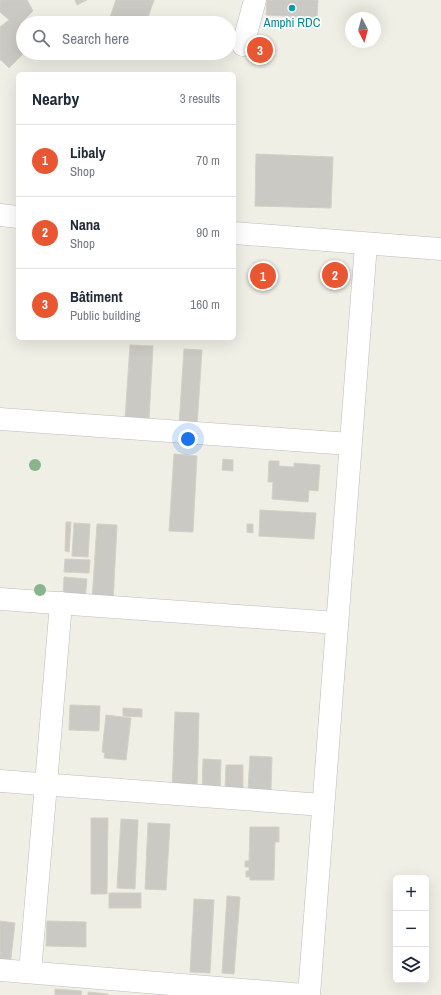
<!DOCTYPE html>
<meta charset="utf-8">
<style>
body{margin:0;font-family:"Archivo Narrow",sans-serif;background:#f6f6f7;color:#1f2937}
.controls{position:absolute;right:12px;bottom:12px;display:grid;overflow:hidden;border-radius:6px;box-shadow:0 4px 16px #0002}
.controls button{width:36px;height:36px;display:grid;place-items:center;padding:0;border:0;border-bottom:1px solid #e0e1e3;background:#fff;color:#1f2937;font:20px sans-serif}
.compass{position:absolute;left:345px;top:12px;width:36px;height:36px;border-radius:50%;background:#fff;box-shadow:0 4px 16px #0002;rotate:174deg}
.you{position:absolute;left:188px;top:439px;width:14px;height:14px;margin:-10px;border:3px solid #fff;border-radius:50%;background:#1a73e8;box-shadow:0 0 0 6px #1a73e833}
.badge{display:grid;place-items:center;width:26px;height:26px;border-radius:50%;background:#e95632;color:#fff;font-size:13px;font-weight:700}
.pin{position:absolute;translate:-50% -50%;border:2px solid #fff;box-shadow:0 1px 4px #0006}
.list{margin:0;padding:0;list-style:none}
h2{display:flex;justify-content:space-between;align-items:center;height:52px;margin:0;padding:0 16px;font-size:17px}
h2 small{font-size:13px;font-weight:400;color:#747a83}
.list li{display:grid;grid-template-columns:26px 1fr auto;gap:12px;align-items:center;box-sizing:border-box;height:72px;padding:0 16px;border-top:1px solid #e0e1e3}
.list b{display:block;font-size:15px;white-space:nowrap}
.list p{margin:0;font-size:13px;white-space:nowrap;color:#747a83}
.list em{font-size:13px;font-style:normal;color:#747a83}
.icon{flex:none;width:22px;height:22px;fill:none;stroke:currentColor;stroke-width:2;stroke-linecap:round;stroke-linejoin:round}
.map{position:relative;flex:none;width:441px;height:995px;overflow:hidden}
.search{position:absolute;background:#fff;box-shadow:0 4px 16px #0002;left:16px;top:16px;width:220px;height:44px;display:flex;align-items:center;gap:10px;box-sizing:border-box;padding:0 14px;border-radius:22px;color:#747a83;font-size:15px}
.panel{position:absolute;background:#fff;box-shadow:0 4px 16px #0002;left:16px;top:72px;width:220px;height:268px;border-radius:6px}
.map>svg:first-child{display:block}
</style>
<div class="map">
<svg width="441" height="995" viewBox="0 0 441 995">
<rect width="100%" height="100%" fill="#f0efe6"/>
<g fill="#cac9c3" stroke="#d4d1c4">
<path d="M0,0H27L33,11L20,24L23,27V53H24L9,68L1,60H0V27L9,20L0,12Z"/>
<path d="M75,0H87L77,5Z"/>
<path d="M116,0H154L146,23H108Z"/>
<path d="M267,0H318L317,18L266,15Z"/>
<path d="M256,154L333,157L331,208L255,206Z"/>
<path d="M327,278L333,279L332,286H326Z"/>
<path d="M130,345L153,346L149,420L125,419Z"/>
<path d="M184,349L202,350L197,426L179,425Z"/>
<path d="M174,454L197,456L193,532L169,531Z"/>
<path d="M223,459L233,460V471L222,470Z"/>
<path d="M269,461H279V466L294,467V463L320,465L318,491L309,490L308,502L272,499L273,482H268Z"/>
<path d="M260,510L316,513L314,539L259,536Z"/>
<path d="M66,522H71L69,552L65,551Z"/>
<path d="M74,523L90,524L88,557L72,556Z"/>
<path d="M97,524L117,525L113,602L92,601Z"/>
<path d="M247,524H253V533L247,532Z"/>
<path d="M65,559L90,560L89,573L64,572Z"/>
<path d="M64,577L87,579L85,600L63,599Z"/>
<path d="M70,705L100,706L99,731L69,730Z"/>
<path d="M123,708L142,709V717L123,716Z"/>
<path d="M175,712L199,713L197,791L172,790Z"/>
<path d="M106,715L131,718L126,760L104,758L105,753L102,752Z"/>
<path d="M250,756L272,757L271,790L248,789Z"/>
<path d="M203,759L221,760L220,795H202Z"/>
<path d="M226,765H243V791H225Z"/>
<path d="M91,818H108L107,894H91Z"/>
<path d="M121,819L138,820L135,889L117,888Z"/>
<path d="M148,823L170,824L166,890L145,889Z"/>
<path d="M250,827H279V842H275L274,880H250V877H246V871H249V867H245V861H249Z"/>
<rect x="109" y="893" width="32" height="15"/>
<path d="M227,896L240,897L234,974L222,973Z"/>
<path d="M194,899L214,900L210,973L190,972Z"/>
<path d="M0,921L15,923L10,966L0,965Z"/>
<path d="M47,921L86,922V947L46,946Z"/>
<path d="M55,989L82,991L81,995H55Z"/>
<path d="M88,992L108,994V995H88Z"/>
</g>
<g fill="none" stroke-linecap="round" stroke-linejoin="round">
<defs>
<g id="minor">
<path d="M243,45L255,0"/>
<path d="M0,215L18,217"/>
<path d="M234,233L441,249"/>
<path d="M0,419L350,444"/>
<path d="M0,599L337,623"/>
<path d="M0,781L323,805"/>
<path d="M0,970L304,995"/>
<path d="M30,972L46,784L61,603"/>
<path d="M309,995L366,244"/>
</g>
</defs>
<use href="#minor" stroke="#babcc1" stroke-width="23"/>
<use href="#minor" stroke="#fff" stroke-width="22"/>
</g>
<g fill="#89b58c">
<circle cx="35" cy="465" r="6"/>
<circle cx="40" cy="590" r="6"/>
</g>
<circle fill="#0f9aa8" stroke="#fff" stroke-width="1.5" cx="292" cy="8" r="4"/>
<g text-anchor="middle" stroke-width="3.5" stroke-linejoin="round" paint-order="stroke">
<g font-size="13" fill="#0d838f" stroke="#fff">
<text x="292" y="27">Amphi RDC</text>
</g>
</g>
</svg>
<div class="controls">
<button>+</button>
<button>−</button>
<button><svg class="icon" aria-label="layers" viewBox="0 0 24 24"><path d="M12 4l9 5-9 5-9-5zM3 14l9 5 9-5"/></svg></button>
</div>
<svg class="compass" viewBox="-18 -18 36 36"><path d="M0-13l5 13h-10z" fill="#e53935"/><path d="M0 13l5-13h-10z" fill="#747a83"/></svg>
<div class="you"></div>
<div class="pin badge" style="left:263px;top:276px">1</div>
<div class="pin badge" style="left:335px;top:275px">2</div>
<div class="pin badge" style="left:260px;top:50px">3</div>
<div class="search"><svg class="icon" aria-label="search" viewBox="0 0 24 24"><circle cx="10" cy="10" r="6"/><path d="M15 15l6 6"/></svg>Search here</div>
<section class="panel">
<h2>Nearby<small>3 results</small></h2>
<ul class="list">
<li><span class="badge">1</span><div><b>Libaly</b><p>Shop</p></div><em>70 m</em></li>
<li><span class="badge">2</span><div><b>Nana</b><p>Shop</p></div><em>90 m</em></li>
<li><span class="badge">3</span><div><b>Bâtiment</b><p>Public building</p></div><em>160 m</em></li>
</ul>
</section>
</div>
